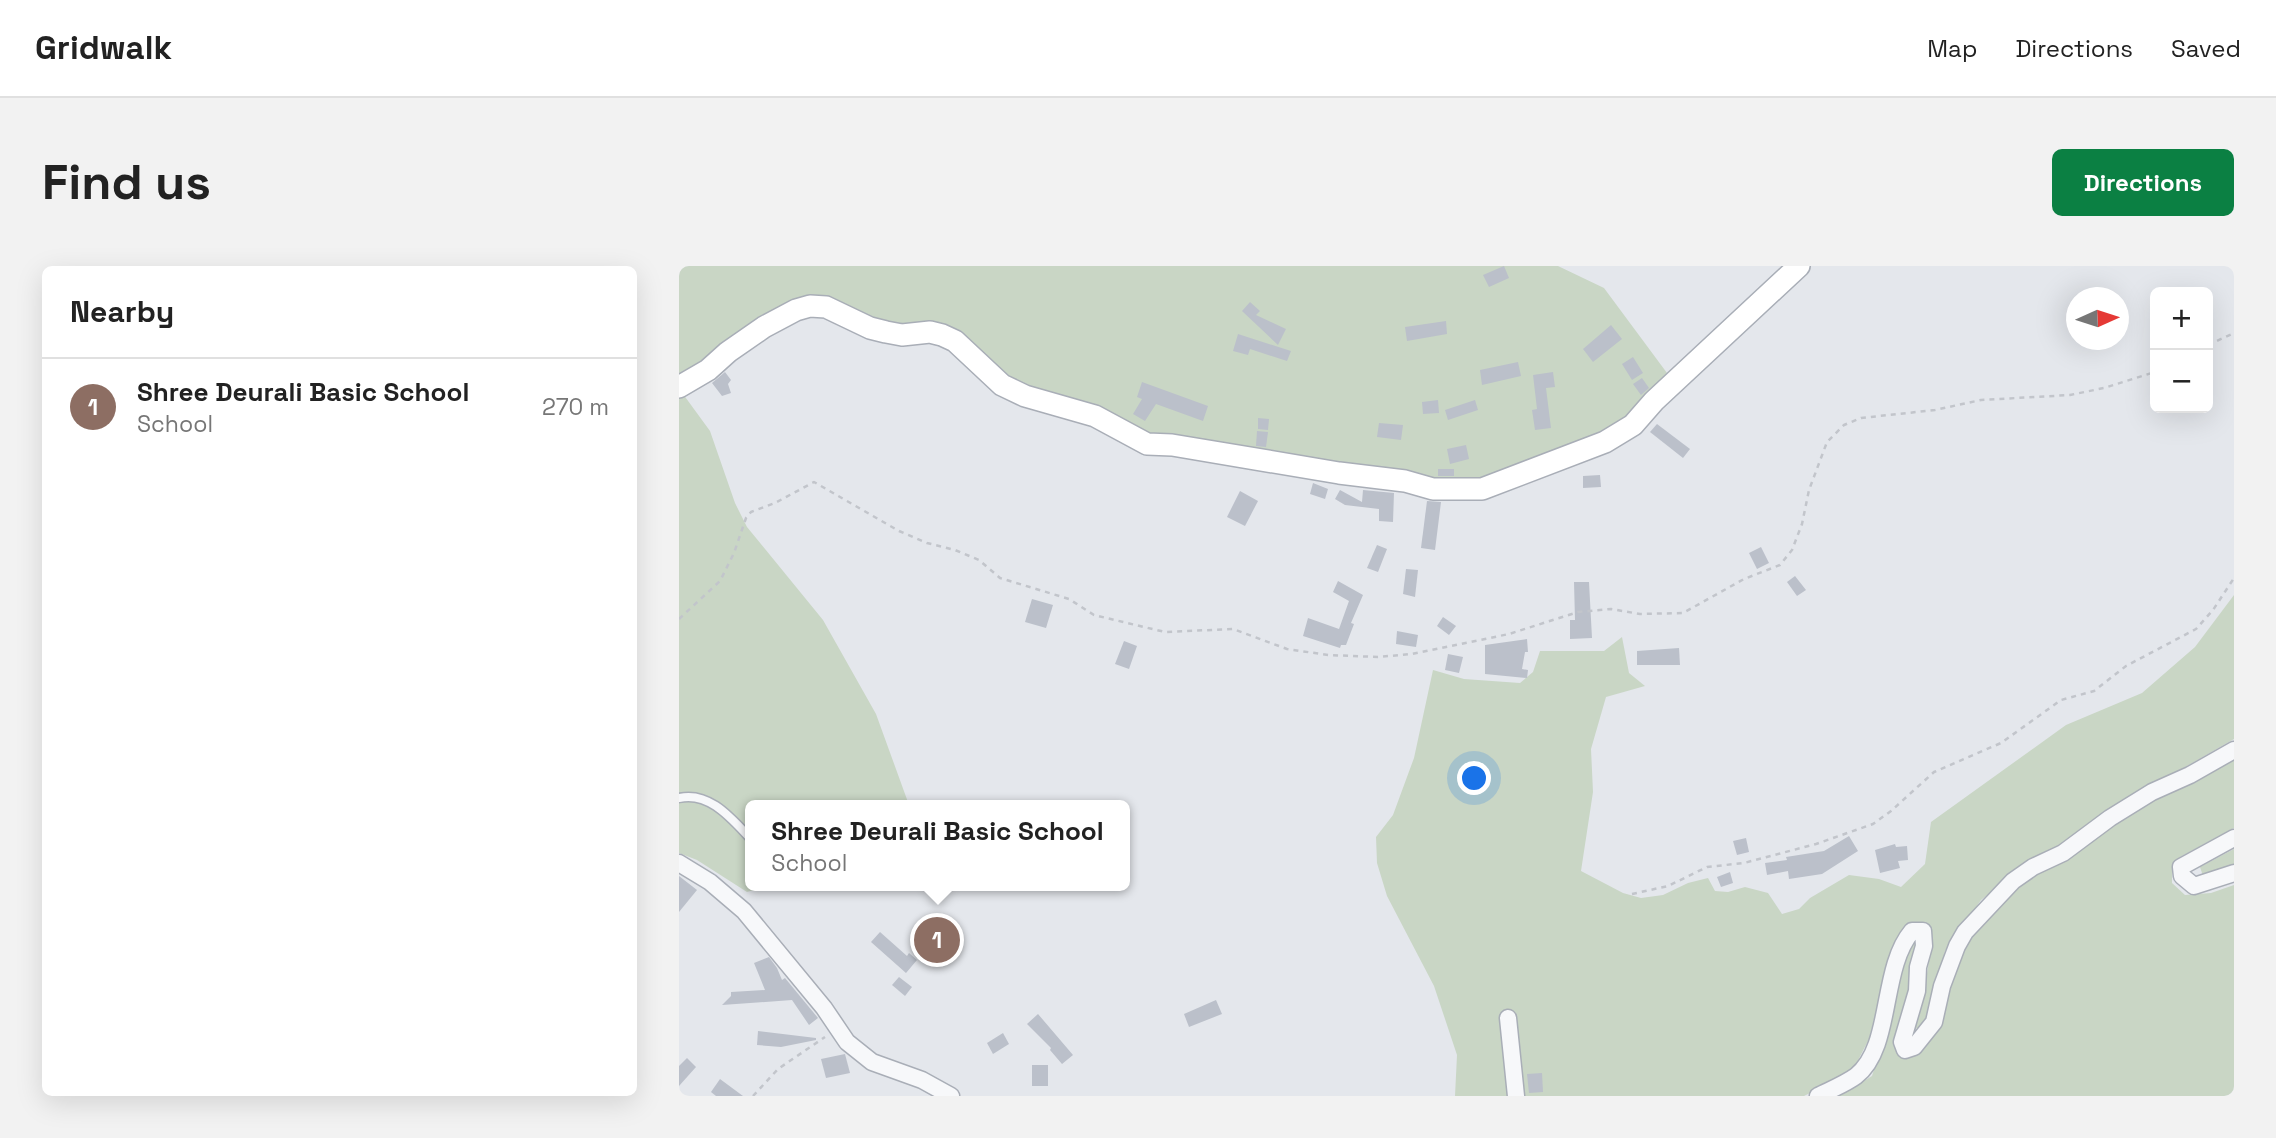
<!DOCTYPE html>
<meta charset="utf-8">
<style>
body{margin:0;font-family:"Space Grotesk",sans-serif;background:#f2f2f2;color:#222}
.controls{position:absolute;right:21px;top:21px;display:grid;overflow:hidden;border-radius:10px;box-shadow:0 7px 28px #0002}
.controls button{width:63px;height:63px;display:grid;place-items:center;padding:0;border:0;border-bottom:2px solid #e0e0e0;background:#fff;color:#222;font:35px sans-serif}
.compass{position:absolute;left:1387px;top:21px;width:63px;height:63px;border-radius:50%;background:#fff;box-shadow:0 7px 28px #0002;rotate:87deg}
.you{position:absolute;left:796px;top:513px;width:24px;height:24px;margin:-18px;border:5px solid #fff;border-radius:50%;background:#1a73e8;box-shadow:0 0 0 10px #1a73e833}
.badge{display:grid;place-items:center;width:46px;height:46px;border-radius:50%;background:#0b8043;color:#fff;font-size:23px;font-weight:700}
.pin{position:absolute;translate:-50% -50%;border:4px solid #fff;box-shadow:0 2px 7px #0006}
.popup{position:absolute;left:66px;top:534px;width:385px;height:91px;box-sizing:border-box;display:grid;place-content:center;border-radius:10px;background:#fff;filter:drop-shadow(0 2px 5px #0005);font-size:23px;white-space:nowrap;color:#767676}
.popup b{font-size:26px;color:#222}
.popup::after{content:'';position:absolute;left:50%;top:100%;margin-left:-14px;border:14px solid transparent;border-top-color:#fff}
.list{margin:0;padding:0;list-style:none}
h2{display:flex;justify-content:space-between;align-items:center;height:91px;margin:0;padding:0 28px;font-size:30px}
h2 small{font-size:23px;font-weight:400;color:#767676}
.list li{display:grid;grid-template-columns:46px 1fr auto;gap:21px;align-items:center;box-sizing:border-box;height:98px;padding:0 28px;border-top:2px solid #e0e0e0}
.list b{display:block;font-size:26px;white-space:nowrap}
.list p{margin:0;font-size:23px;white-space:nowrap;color:#767676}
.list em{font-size:23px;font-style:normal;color:#767676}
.map{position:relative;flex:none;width:1555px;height:830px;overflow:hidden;border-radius:10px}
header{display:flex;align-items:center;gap:42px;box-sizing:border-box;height:98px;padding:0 35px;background:#fff;border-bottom:2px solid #e0e0e0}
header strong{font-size:33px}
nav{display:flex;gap:38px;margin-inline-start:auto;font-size:24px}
.intro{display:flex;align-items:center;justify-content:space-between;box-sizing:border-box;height:168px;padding:0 42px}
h1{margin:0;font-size:49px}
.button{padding:18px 32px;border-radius:10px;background:#0b8043;color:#fff;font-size:24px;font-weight:700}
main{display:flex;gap:42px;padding:0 42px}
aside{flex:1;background:#fff;border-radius:10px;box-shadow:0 7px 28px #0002}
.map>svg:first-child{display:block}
</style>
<header>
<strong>Gridwalk</strong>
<nav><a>Map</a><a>Directions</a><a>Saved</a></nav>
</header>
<div class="intro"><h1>Find us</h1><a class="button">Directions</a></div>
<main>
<aside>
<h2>Nearby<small></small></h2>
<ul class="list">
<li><span class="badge" style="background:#8d6e63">1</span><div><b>Shree Deurali Basic School</b><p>School</p></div><em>270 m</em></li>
</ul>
</aside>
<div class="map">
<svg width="1555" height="830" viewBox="0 0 1555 830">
<rect width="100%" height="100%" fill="#e4e7ec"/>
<g fill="#c9d6c5">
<path d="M0,0H879L925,22L988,107L970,133L945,154L882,188L776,220L470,171L343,123L287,74L220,62L132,34L109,36L79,55L0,115Z"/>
<path d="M4,128L31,165L56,237L68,261L144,354L197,448L230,539H71V620H88L68,626L18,594L0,587V131Z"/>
<path d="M1555,329V473L1440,539L1403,566L1347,598L1302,634L1266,685L1255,733L1246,758L1232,765C1243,730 1256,695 1248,658L1230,656L1212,687L1190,773L1173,806L1125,830H776L778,789L755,720L708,630L698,597L697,571L714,549L735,492L754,404L785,413L841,417L854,406L861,385H925L943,371L950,407L966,420L927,431L912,483L914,526L902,605L944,627L962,632L984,629L1009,617L1029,612L1036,625L1049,626L1066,621L1089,627L1103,648L1120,643L1131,632L1170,609L1200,613L1222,621L1246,598L1252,556L1387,459L1463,427L1516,381Z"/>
<path d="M1555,492V562L1501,591L1493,600V617L1506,629L1532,627L1555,619V830H1160L1193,810L1206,769L1217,718L1234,672L1240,675L1221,786L1232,791C1270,766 1263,714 1286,679C1336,600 1472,533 1555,492Z"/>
<path d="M1555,583V601L1524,610L1521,601Z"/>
</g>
<g fill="#bbc0ca">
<path d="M825,0L830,12L810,21L804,9Z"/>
<path d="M571,36L581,45L577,49L607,63L599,79L563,45Z"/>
<path d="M767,55L768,68L728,75L726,61Z"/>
<path d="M932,59L943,73L914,96L904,83Z"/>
<path d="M559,68L612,85L608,95L571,83L569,89L554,85Z"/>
<path d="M954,91L964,107L953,114L943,98Z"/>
<path d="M839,96L842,110L803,119L801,104Z"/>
<path d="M46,106L52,114L49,118L52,127L43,130L33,117Z"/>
<path d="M874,106L876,121L867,122L872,162L856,164L853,144L858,143L854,109Z"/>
<path d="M963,112L970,122L962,129L954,118Z"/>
<path d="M463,116L529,140L524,155L477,138L466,155L454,148L463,133L458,131Z"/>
<path d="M759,134L760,147L744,148L743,136Z"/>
<path d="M796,134L799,144L769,154L766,144Z"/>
<path d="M579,152L590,153L589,164L579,163Z"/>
<path d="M700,157L724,159L722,174L698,171Z"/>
<path d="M978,158L1011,183L1004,192L971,166Z"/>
<path d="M578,165L589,166L587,181L577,180Z"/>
<path d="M787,179L790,193L771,198L768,183Z"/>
<rect x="759" y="203" width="16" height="7"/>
<path d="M921,209L922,221L904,222V210Z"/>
<path d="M634,217L649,223L646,233L631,228Z"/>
<path d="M661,224L683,236L684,224L715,227L714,256L700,255V243L666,239L656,233Z"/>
<path d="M561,225L579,235L566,260L548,251Z"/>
<path d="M748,235L762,236L756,284L742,282Z"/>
<path d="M698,279L708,283L699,306L688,302Z"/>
<path d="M1082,281L1090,297L1078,303L1070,287Z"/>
<path d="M727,303L739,304L736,331L724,328Z"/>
<path d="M1116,310L1127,324L1118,330L1108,316Z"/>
<path d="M659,315L684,329L672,357L675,358L667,379H662L661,382L624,370L629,352L660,363L670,335L654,326Z"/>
<path d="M895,316H910L913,372L891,373V354H896Z"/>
<path d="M353,333L374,339L367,362L346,356Z"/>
<path d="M764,351L777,360L770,369L758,360Z"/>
<path d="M718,365L739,369L737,381L717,378Z"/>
<path d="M848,373L849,386H846L843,403L849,404L848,412L806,408V379Z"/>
<path d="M445,375L458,380L450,403L436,398Z"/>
<path d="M1000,382L1001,399H958V385Z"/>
<path d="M769,388L784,391L780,407L766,404Z"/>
<path d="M1170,570L1179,585L1143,608L1110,613L1109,605L1088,609L1086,597L1108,594L1107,591L1145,585Z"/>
<path d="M1067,572L1070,586L1058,589L1054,575Z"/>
<path d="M1216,578L1217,581L1228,580L1229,594L1219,595L1221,602L1201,607L1196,584Z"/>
<path d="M1051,606L1054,617L1042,621L1038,611Z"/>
<path d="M0,610L18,624L0,646Z"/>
<path d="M201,666L228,690L230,687L238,694L227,707L192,676Z"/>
<path d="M90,691L98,702L103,714L106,712L139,752L130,759L113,734L43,739L52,730V726L86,724L75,697Z"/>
<path d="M220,711L233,721L226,730L213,719Z"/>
<path d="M537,734L543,748L510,761L505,748Z"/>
<path d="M359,748L394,789L383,798L371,784L372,782L348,758Z"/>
<path d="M79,765L137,772V774L102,781L78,779Z"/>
<path d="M324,767L330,778L314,788L308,777Z"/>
<path d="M166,788L171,807L147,812L142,793Z"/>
<path d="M8,792L17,801L0,820V800Z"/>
<rect x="353" y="799" width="16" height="21"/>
<path d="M863,807L864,826L850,827L848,808Z"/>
<path d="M41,813L64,830H37L32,826Z"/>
</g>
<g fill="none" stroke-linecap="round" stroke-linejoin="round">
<defs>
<path id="lane" d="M0,532C30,525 52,552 71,572"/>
<g id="street">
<path d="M1555,572L1502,601L1503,610L1515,620L1555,607"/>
<path d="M0,597L31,616L65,645L145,742L168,776L193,796L243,814L272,830"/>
<path d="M829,752L837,830"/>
<path d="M1139,830C1151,824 1166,818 1177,810C1214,781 1201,703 1233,665H1244L1245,680L1239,701L1238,725L1223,776L1226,784L1235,781L1255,756L1263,720L1278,680L1286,666L1334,615L1354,601L1384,587L1431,552L1473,526L1511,509L1555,484"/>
</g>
<path id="secondary" d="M0,121L29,104L49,86L85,61L117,44L131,40L147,41L191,62L207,66L223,69L251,66L263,69L276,75L323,119L346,130L416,150L468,178L493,179L660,207L726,215L754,223H803L926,176L954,159L975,135L1120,0"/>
</defs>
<use href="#lane" stroke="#a9aeb7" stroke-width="11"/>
<use href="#street" stroke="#a9aeb7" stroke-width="19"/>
<use href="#secondary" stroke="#a9aeb7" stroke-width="24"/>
<g stroke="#c2c5cb" stroke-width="2.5" stroke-dasharray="5 5" stroke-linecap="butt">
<path d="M1529,79L1555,67"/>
<path d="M0,353L41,315L55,287L67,252L72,246L96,237L135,216L220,265L248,277L276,284L300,294L321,312L390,333L415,349L486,366L554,363L608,383L649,389L699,391L733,388L830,368L899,346L932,343L961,348L1004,347L1065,313L1101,299L1113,284L1123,258L1130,224L1148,176L1165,159L1182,152L1256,144L1302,134L1391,129L1425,122L1476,106"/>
<path d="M953,628L989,620L1028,601L1065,597L1137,578L1194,558L1212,545L1255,506L1322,477L1382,434L1415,425L1447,400L1517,363L1534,344L1555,312"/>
<path d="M74,830L99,803L146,771"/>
</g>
<use href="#lane" stroke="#f7f8fa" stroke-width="8"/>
<use href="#street" stroke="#f7f8fa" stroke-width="16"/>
<use href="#secondary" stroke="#fff" stroke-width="21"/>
</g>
</svg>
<div class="controls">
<button>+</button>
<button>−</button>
</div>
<svg class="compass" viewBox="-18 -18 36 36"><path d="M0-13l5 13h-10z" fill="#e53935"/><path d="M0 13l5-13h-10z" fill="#767676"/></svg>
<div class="you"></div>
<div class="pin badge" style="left:258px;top:674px;background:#8d6e63">1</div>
<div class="popup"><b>Shree Deurali Basic School</b>School</div>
</div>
</main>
